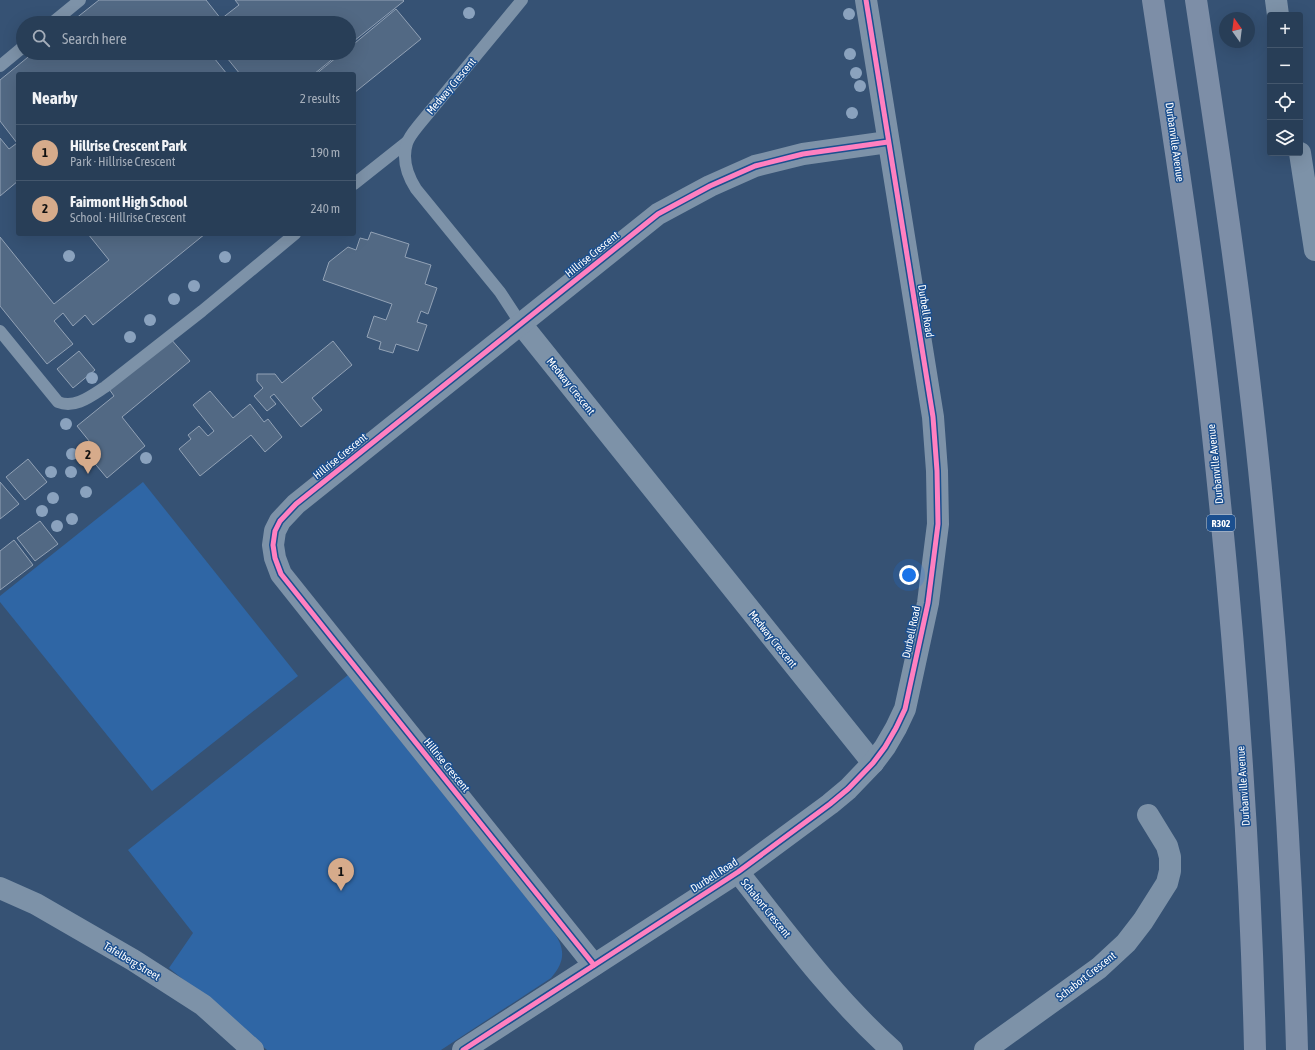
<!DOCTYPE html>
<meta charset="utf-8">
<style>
body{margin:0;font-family:"Asap Condensed",sans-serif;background:#344961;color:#f1f3f6}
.controls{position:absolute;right:12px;top:12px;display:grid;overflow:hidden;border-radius:4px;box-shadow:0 4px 16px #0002}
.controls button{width:36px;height:36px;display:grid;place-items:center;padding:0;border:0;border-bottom:1px solid #44576d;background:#283e57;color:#f1f3f6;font:20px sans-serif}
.compass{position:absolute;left:1219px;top:12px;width:36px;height:36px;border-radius:50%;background:#283e57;box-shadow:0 4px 16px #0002;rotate:346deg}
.you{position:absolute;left:909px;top:575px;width:14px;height:14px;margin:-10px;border:3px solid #fff;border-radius:50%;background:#1a73e8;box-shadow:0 0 0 6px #1a73e833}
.badge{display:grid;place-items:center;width:26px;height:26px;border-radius:50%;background:#d6ab8b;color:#111;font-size:13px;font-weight:700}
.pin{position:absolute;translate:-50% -33px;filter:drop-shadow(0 1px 2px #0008)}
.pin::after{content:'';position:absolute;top:21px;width:14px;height:12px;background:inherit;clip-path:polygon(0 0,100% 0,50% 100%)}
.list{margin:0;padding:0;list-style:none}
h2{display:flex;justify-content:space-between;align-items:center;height:52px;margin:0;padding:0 16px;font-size:17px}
h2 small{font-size:13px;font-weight:400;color:#a5aeba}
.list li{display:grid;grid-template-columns:26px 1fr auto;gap:12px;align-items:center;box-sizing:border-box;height:56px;padding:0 16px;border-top:1px solid #44576d}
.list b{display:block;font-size:15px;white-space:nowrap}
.list p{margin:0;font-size:13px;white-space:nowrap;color:#a5aeba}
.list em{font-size:13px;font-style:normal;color:#a5aeba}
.icon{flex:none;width:22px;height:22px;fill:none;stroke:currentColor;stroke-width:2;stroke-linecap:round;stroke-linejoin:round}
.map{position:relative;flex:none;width:1315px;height:1050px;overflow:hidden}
.search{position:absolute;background:#283e57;box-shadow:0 4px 16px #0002;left:16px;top:16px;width:340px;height:44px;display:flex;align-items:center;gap:10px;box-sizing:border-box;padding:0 14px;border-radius:22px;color:#a5aeba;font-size:15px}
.panel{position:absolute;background:#283e57;box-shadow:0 4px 16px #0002;left:16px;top:72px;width:340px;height:164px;border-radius:4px}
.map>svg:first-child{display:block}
</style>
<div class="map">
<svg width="1315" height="1050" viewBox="0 0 1315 1050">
<rect width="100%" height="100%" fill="#365274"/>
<g fill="#2f66a5">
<path d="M143,482L298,676L152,791L0,602V596Z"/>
<path d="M348,675L553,931C566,949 565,962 551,978L441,1050H267L206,998L169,968L193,933L128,850Z"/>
</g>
<g fill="#526984" stroke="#92a2b6">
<path d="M99,0H206L221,19L239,5L235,0H403L404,1L349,45V23H70Z"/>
<path d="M396,9L421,39L354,93V74H316L342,53H349V48Z"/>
<path d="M33,53H210L227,74H18V181L0,196V138L9,149L17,143L0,121V80Z"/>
<path d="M223,53H340L314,74H240Z"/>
<path d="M371,232L409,244L405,257L431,265L425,284L437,288L428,314L421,311L417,322L427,325L418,351L396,344L393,353L379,349L381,342L367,337L374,316L386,320L392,304L323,280L329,262L348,247L356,250L360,238L368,240Z"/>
<path d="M88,234H205L93,325L85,315L73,326L63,313L54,321L73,344L47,364L0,306V237L54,304L109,260Z"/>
<path d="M170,338L190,361L122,417L145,446L107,478L86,453L94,447L77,426L114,396L109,389Z"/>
<path d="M333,341L352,365L312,398L322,410L301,427L274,394L270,397L276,404L267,411L254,396L263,388L257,381V374H275L282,383Z"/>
<path d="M79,351L95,370L73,388L57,369Z"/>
<path d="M210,391L233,418L250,404L264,422L268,419L282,437L265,452L251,435L200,476L179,449L191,439L188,435L199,426L208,436L214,431L193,405Z"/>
<path d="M28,459L47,482L25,500L6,477Z"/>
<path d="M0,482L19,504L0,519Z"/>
<path d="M40,521L58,544L35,561L17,538Z"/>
<path d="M14,540L33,565L0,590V551Z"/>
</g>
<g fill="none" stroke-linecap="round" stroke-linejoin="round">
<g stroke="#7d92a8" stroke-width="12">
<path d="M52,23L80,0"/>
<path d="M0,66L23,47"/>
<path d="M354,184L407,142"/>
<path d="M521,324L500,292L416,189C407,175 402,159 407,143C409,137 414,131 418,126L522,0"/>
<path d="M0,331L58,402C75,409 91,396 105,387L202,311L295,234"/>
</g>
<g stroke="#7d92a8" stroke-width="22">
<path d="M1276,0L1278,15"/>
<path d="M1300,153L1315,250"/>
<path d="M521,324L873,763"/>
<path d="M738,872C787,934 833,997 892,1050"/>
<path d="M0,888L36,904L133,960L203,1005L253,1050"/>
<path d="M594,965L336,643L281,574L275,558L273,545L275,531L280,521L296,504L658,214L710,186L755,166L803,154L888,142"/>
<path d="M463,1050L738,872L830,804L848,789L873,763L885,747L896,728L905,709L928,603L938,524L937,471L933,417L866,0"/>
<path d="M985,1050L1099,968L1126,943L1143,921L1167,883L1170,871V857L1167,846L1148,815"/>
</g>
<g stroke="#7d8ea7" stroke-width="22">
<path d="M1153,0C1173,133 1194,266 1209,399C1233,615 1250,833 1255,1050"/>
<path d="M1196,0C1221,166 1246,332 1262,499C1280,683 1292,866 1297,1050"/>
</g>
<defs>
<g id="cycleway">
<path d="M594,965L336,643L281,574L275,558L273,545L275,531L280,521L296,504L658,214L710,186L755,166L803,154L888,142"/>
<path d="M463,1050L738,872L830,804L848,789L873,763L885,747L896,728L905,709L928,603L938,524L937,471L933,417L866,0"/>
</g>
</defs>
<use href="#cycleway" stroke="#1b4f8f" stroke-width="8"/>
<use href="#cycleway" stroke="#ff80c0" stroke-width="5"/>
</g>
<g fill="#8aa2be">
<circle cx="469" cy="13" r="6"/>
<circle cx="849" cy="14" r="6"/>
<circle cx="850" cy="54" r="6"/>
<circle cx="856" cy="73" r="6"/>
<circle cx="860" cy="86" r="6"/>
<circle cx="852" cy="113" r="6"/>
<circle cx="69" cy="256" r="6"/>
<circle cx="225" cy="257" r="6"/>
<circle cx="194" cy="286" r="6"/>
<circle cx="174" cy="299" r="6"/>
<circle cx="150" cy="320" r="6"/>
<circle cx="130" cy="337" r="6"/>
<circle cx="92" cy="378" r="6"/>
<circle cx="66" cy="424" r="6"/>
<circle cx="72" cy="454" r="6"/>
<circle cx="146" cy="458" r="6"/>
<circle cx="51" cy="472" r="6"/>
<circle cx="71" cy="472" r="6"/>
<circle cx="86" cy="492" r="6"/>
<circle cx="53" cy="498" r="6"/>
<circle cx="42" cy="511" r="6"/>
<circle cx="72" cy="519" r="6"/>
<circle cx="57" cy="526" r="6"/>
</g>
<g text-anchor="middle" stroke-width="3" stroke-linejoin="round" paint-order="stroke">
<rect fill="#1b4f8f" stroke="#bbcadd" stroke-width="1" x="1207" y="515" width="28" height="16" rx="3"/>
<g font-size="10" font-weight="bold" fill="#fff">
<text x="1221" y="527">R302</text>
</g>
<g font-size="11" fill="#fff" stroke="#1b4f8f">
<text transform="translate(451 86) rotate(-50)" y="4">Medway Crescent</text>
<text transform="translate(1175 142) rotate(82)" y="4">Durbanville Avenue</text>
<text transform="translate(592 254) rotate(-39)" y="4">Hillrise Crescent</text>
<text transform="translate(926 311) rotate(81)" y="4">Durbell Road</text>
<text transform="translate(571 386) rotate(51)" y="4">Medway Crescent</text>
<text transform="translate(340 456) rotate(-39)" y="4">Hillrise Crescent</text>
<text transform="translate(1215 464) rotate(-96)" y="4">Durbanville Avenue</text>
<text transform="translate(911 632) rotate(-78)" y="4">Durbell Road</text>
<text transform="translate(773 639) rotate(51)" y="4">Medway Crescent</text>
<text transform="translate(447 765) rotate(51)" y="4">Hillrise Crescent</text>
<text transform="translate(1243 786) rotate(-94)" y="4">Durbanville Avenue</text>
<text transform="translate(714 875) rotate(-33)" y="4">Durbell Road</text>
<text transform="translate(766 908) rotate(51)" y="4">Schabort Crescent</text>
<text transform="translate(132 961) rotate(31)" y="4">Tafelberg Street</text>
<text transform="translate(1086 976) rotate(-38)" y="4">Schabort Crescent</text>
</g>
</g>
</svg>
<div class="controls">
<button>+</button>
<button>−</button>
<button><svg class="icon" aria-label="locate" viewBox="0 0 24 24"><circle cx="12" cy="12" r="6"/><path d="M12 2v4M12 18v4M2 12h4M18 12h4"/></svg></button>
<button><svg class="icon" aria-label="layers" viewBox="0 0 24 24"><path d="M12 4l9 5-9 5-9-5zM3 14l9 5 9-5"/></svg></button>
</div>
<svg class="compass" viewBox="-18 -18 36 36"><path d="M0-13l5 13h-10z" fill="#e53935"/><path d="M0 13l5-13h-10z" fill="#a5aeba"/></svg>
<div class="you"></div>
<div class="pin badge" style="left:341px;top:891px">1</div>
<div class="pin badge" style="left:88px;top:474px">2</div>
<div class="search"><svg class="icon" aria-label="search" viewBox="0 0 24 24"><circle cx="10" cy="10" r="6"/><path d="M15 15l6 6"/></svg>Search here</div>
<section class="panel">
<h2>Nearby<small>2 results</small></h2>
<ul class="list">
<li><span class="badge">1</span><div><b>Hillrise Crescent Park</b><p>Park · Hillrise Crescent</p></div><em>190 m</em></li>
<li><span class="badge">2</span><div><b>Fairmont High School</b><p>School · Hillrise Crescent</p></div><em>240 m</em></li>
</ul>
</section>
</div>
